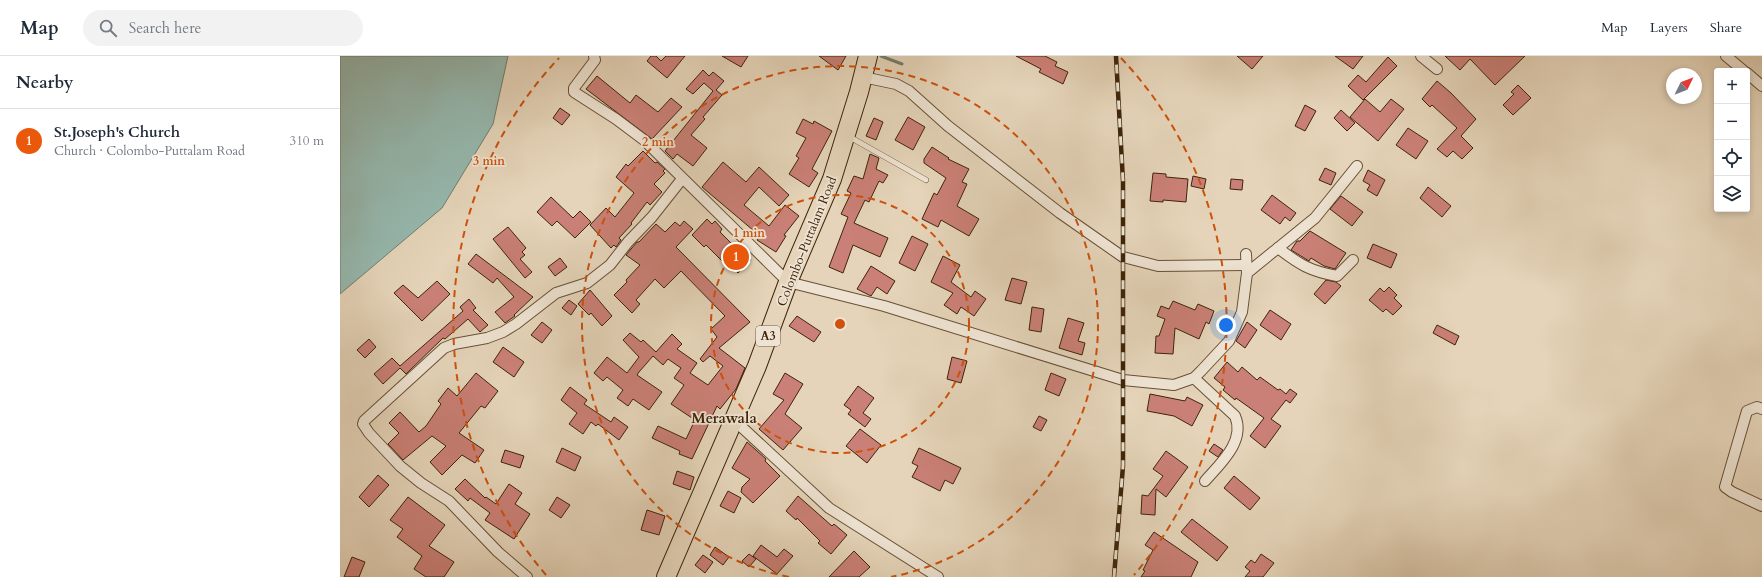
<!DOCTYPE html>
<meta charset="utf-8">
<style>
body{margin:0;font-family:Cardo,serif;background:#f2f2f3;color:#1f2937}
.controls{position:absolute;right:12px;top:12px;display:grid;overflow:hidden;border-radius:4px;box-shadow:0 2px 6px #0003}
.controls button{width:36px;height:36px;display:grid;place-items:center;padding:0;border:0;border-bottom:1px solid #e0e1e3;background:#fff;color:#1f2937;font:20px sans-serif}
.compass{position:absolute;left:1326px;top:12px;width:36px;height:36px;border-radius:50%;background:#fff;box-shadow:0 2px 6px #0003;rotate:47deg}
.you{position:absolute;left:886px;top:269px;width:14px;height:14px;margin:-10px;border:3px solid #fff;border-radius:50%;background:#1a73e8;box-shadow:0 0 0 6px #1a73e833}
.badge{display:grid;place-items:center;width:26px;height:26px;border-radius:50%;background:#ea580c;color:#fff;font-size:13px;font-weight:700}
.pin{position:absolute;translate:-50% -50%;border:2px solid #fff;box-shadow:0 1px 4px #0006}
.list{margin:0;padding:0;list-style:none}
h2{display:flex;justify-content:space-between;align-items:center;height:52px;margin:0;padding:0 16px;font-size:17px}
h2 small{font-size:13px;font-weight:400;color:#747a83}
.list li{display:grid;grid-template-columns:26px 1fr auto;gap:12px;align-items:center;box-sizing:border-box;height:64px;padding:0 16px;border-top:1px solid #e0e1e3}
.list b{display:block;font-size:15px;white-space:nowrap}
.list p{margin:0;font-size:13px;white-space:nowrap;color:#747a83}
.list em{font-size:13px;font-style:normal;color:#747a83}
.icon{flex:none;width:22px;height:22px;fill:none;stroke:currentColor;stroke-width:2;stroke-linecap:round;stroke-linejoin:round}
.map{position:relative;flex:none;width:1422px;height:521px;overflow:hidden}
header{display:flex;align-items:center;gap:24px;box-sizing:border-box;height:56px;padding:0 20px;background:#fff;border-bottom:1px solid #e0e1e3}
header strong{font-size:19px}
nav{display:flex;gap:22px;margin-inline-start:auto;font-size:14px}
.search{width:280px;height:36px;background:#f2f2f3;display:flex;align-items:center;gap:10px;box-sizing:border-box;padding:0 14px;border-radius:22px;color:#747a83;font-size:15px}
main{display:flex}
aside{flex:1;background:#fff}
.map>svg:first-child{display:block}
</style>
<header>
<strong>Map</strong>
<div class="search"><svg class="icon" aria-label="search" viewBox="0 0 24 24"><circle cx="10" cy="10" r="6"/><path d="M15 15l6 6"/></svg>Search here</div>
<nav><a>Map</a><a>Layers</a><a>Share</a></nav>
</header>
<main>
<aside>
<h2>Nearby<small></small></h2>
<ul class="list">
<li><span class="badge">1</span><div><b>St.Joseph's Church</b><p>Church · Colombo-Puttalam Road</p></div><em>310 m</em></li>
</ul>
</aside>
<div class="map">
<svg width="1422" height="521" viewBox="0 0 1422 521">
<rect width="100%" height="100%" fill="#e5d4b9"/>
<filter id="stains"><feTurbulence type="fractalNoise" baseFrequency=".005" numOctaves="4"/><feColorMatrix values="0 0 0 0 .2 0 0 0 0 .09 0 0 0 0 .02 0 0 0 .5 -.17"/></filter>
<radialGradient id="worn" r=".72"><stop offset=".6" stop-color="#630" stop-opacity="0"/><stop offset="1" stop-color="#630" stop-opacity=".3"/></radialGradient>
<path fill="#96b8ae" stroke="#737d6c" d="M0,0H168L153,68L102,152L0,238Z"/>
<g fill="none" stroke-linecap="round" stroke-linejoin="round">
<path stroke="#737d6c" stroke-width="3" d="M541,0L562,8"/>
</g>
<g fill="#ca8076" stroke="#3e240a">
<path d="M311,0H316L321,5L326,0H345L327,22L307,5Z"/>
<path d="M382,0H408L401,11Z"/>
<path d="M479,0H506L498,14Z"/>
<path d="M676,0H705L717,6L715,10L728,16L723,28L699,16L701,13Z"/>
<path d="M897,0H923L912,13Z"/>
<path d="M995,0H1023L1013,13Z"/>
<path d="M1105,0H1185L1155,29L1130,3L1120,14Z"/>
<path d="M1048,1L1057,10L1023,44L1008,30L1018,19L1026,26Z"/>
<path d="M363,14L369,20L373,16L384,25L376,34L382,39L363,61L365,63L351,79L367,92L353,110L337,98L333,103L325,95L373,35L364,27L353,38L346,33Z"/>
<path d="M257,20L290,47L296,39L318,56L331,42L342,51L312,83L246,33Z"/>
<path d="M1097,25L1111,37L1136,63L1121,80L1133,92L1122,103L1113,95L1107,101L1097,93L1117,72L1092,49L1090,51L1082,43Z"/>
<path d="M1178,29L1191,42L1173,59L1163,49L1174,38L1171,36Z"/>
<path d="M1025,43L1040,56L1051,43L1064,53L1038,85L1010,61Z"/>
<path d="M965,49L976,55L965,75L955,70Z"/>
<path d="M220,52L230,59L222,69L213,62Z"/>
<path d="M1001,54L1015,67L1007,75L994,62Z"/>
<path d="M568,61L585,71L573,94L555,84Z"/>
<path d="M534,62L543,66L536,84L526,80Z"/>
<path d="M463,63L473,68L474,65L492,75L472,113L478,117L469,131L449,118L459,102L456,100L466,82L456,77Z"/>
<path d="M1068,72L1088,85L1076,103L1056,89Z"/>
<path d="M592,91L609,102L608,103L629,113L622,126L627,128L617,150L639,163L629,180L601,164L598,171L582,163L594,137L597,139L606,122L584,107V103Z"/>
<path d="M303,95L315,107L317,106L325,113L323,115L325,117L314,128L322,136L310,149L307,146L291,167L292,168L279,182L281,184L276,191L274,189L271,192L250,169L266,152L275,161L294,137L276,121L286,108L288,110Z"/>
<path d="M530,98L539,102L536,113L548,119L543,127L539,125L529,146L525,144L514,167L548,182L540,201L513,189L503,217L489,211L508,161L501,158L511,137L507,135L514,120L523,123Z"/>
<path d="M383,106L406,126L419,111L449,139L439,150L419,131L404,149L429,170L445,149L459,160L444,179L446,180L436,196L417,184L420,180L362,131Z"/>
<path d="M985,112L996,117L991,129L979,124Z"/>
<path d="M1028,114L1045,124L1037,140L1027,134L1030,129L1023,125Z"/>
<path d="M813,117L826,118V121L848,123L846,146L823,144V146L810,145Z"/>
<path d="M853,120L866,123L864,133L851,130Z"/>
<path d="M891,123L903,124L902,134L890,133Z"/>
<path d="M1088,131L1111,150L1102,161L1080,142Z"/>
<path d="M932,139L956,157L950,165L945,161L940,168L921,154Z"/>
<path d="M1001,140L1023,156L1012,170L990,153Z"/>
<path d="M211,141L233,162L240,155L251,166L235,182L217,165L212,170L197,156Z"/>
<path d="M367,163L372,168L375,165L382,173L380,176L400,196L402,194L411,204L398,217L387,206L385,208L366,189L364,191L352,179Z"/>
<path d="M344,165L353,173L336,191L410,266L379,292L405,312L396,333L380,353L377,350L352,403L339,398L340,395L312,382L318,370L346,383L355,364L331,348L344,329L334,322L341,312L328,303L323,309L313,300L299,316L297,319L322,336L309,354L293,343L288,350L277,342L283,334L267,321L263,325L254,317L267,301L287,317L299,301L283,284L290,277L301,286L303,284L316,296L332,278L342,288L337,293L357,307L350,317L368,329L383,310L370,300L363,306L360,303L377,281L371,273L385,260L341,215L324,232L315,223L296,244L300,248L292,257L274,239L287,226L286,224L300,209L286,199L297,186H299L316,168L325,176L335,166L340,170Z"/>
<path d="M168,171L186,192L182,196L185,199L180,203L192,216L185,222L153,183Z"/>
<path d="M970,175L1006,197L995,213L984,210L971,202L969,205L951,194L957,185H960Z"/>
<path d="M572,180L588,188L575,215L559,207Z"/>
<path d="M1033,188L1057,198L1051,212L1027,202Z"/>
<path d="M136,198L193,241L174,259L175,260L165,267L155,256L174,241L157,222L153,227L128,208Z"/>
<path d="M603,200L620,209L611,226L631,241L635,235L646,243L634,260L621,251L617,258L604,249L613,237L591,226Z"/>
<path d="M220,202L227,211L215,220L208,211Z"/>
<path d="M531,210L555,225L547,238L537,231L531,240L517,233Z"/>
<path d="M672,222L687,226L681,248L665,244Z"/>
<path d="M986,224L996,226L1001,230L985,248L974,238Z"/>
<path d="M97,225L110,238L82,265L54,237L63,229L78,242Z"/>
<path d="M1049,231L1057,239L1054,242L1062,250L1053,259L1046,253L1043,256L1029,244L1040,232L1044,236Z"/>
<path d="M250,234L272,260L262,270L251,257L249,259L238,248Z"/>
<path d="M129,243L136,252L133,254L148,269L140,276L128,263L105,283L103,282L66,318L60,312L43,328L34,318L52,302L60,310L123,255L120,251Z"/>
<path d="M229,244L237,250L231,259L222,252Z"/>
<path d="M833,245L855,254L858,248L874,255L869,268L866,266L859,283L835,272L833,298L815,297L816,280H819L825,263L817,260L821,250L829,253Z"/>
<path d="M692,251L704,253L701,276L689,274Z"/>
<path d="M930,254L951,268L941,284L920,269Z"/>
<path d="M457,260L481,276L474,286L449,270Z"/>
<path d="M728,262L744,267L738,285L745,287L742,299L719,292Z"/>
<path d="M202,266L212,274L202,287L191,279Z"/>
<path d="M907,266L917,274L905,292L896,285Z"/>
<path d="M1097,269L1119,280L1115,289L1093,277Z"/>
<path d="M29,283L36,291L25,302L17,294Z"/>
<path d="M163,291L184,306L174,321L153,306Z"/>
<path d="M612,301L627,305L621,327L607,323Z"/>
<path d="M887,306L898,316L902,311L917,324L920,321L938,334L940,333L946,338L950,333L957,338L950,347L946,344L931,363L941,370L925,392L910,380L924,362L896,342L895,344L883,334L885,331L874,322Z"/>
<path d="M136,317L158,335L145,352L141,350L119,377L144,394L135,407L122,399L102,419L90,406L106,390L92,380L63,404L48,388L59,377L49,367L60,356L79,376L86,370L101,348L98,345L108,332L117,340Z"/>
<path d="M445,317L463,328L445,358L462,372L443,394L419,373L444,344L433,338Z"/>
<path d="M711,317L726,323L719,340L705,334Z"/>
<path d="M518,330L534,342L523,357L531,363L525,371L508,358L511,354L504,349Z"/>
<path d="M230,331L247,344L244,348L271,366L274,361L288,371L279,384L258,368L256,370L251,366L243,378L229,368L237,357L221,344Z"/>
<path d="M810,338L845,345L847,341L863,349L852,370L834,360L807,355Z"/>
<path d="M699,360L707,364L701,375L693,371Z"/>
<path d="M520,373L541,389L527,407L506,390Z"/>
<path d="M407,386L426,403L425,405L440,420L413,447L401,436L402,431L410,423L392,412Z"/>
<path d="M874,388L883,394L878,401L869,395Z"/>
<path d="M222,392L241,401L235,415L216,406Z"/>
<path d="M579,392L621,412L613,428L605,424L600,435L572,421L578,410L572,407Z"/>
<path d="M165,394L184,400L180,412L161,406Z"/>
<path d="M826,395L848,411L826,441L816,433L815,459L801,458L802,439L808,440L823,420L813,413Z"/>
<path d="M337,415L354,421L350,434L333,428Z"/>
<path d="M38,419L49,429L29,451L19,441Z"/>
<path d="M894,420L920,442L910,454L884,432Z"/>
<path d="M125,423L145,442L146,441L156,448L169,428L182,437L175,448L190,458L174,483L145,464L150,457L130,442L128,445L115,433Z"/>
<path d="M388,435L401,442L394,457L380,450Z"/>
<path d="M458,440L492,470L494,468L507,479L491,498L478,487L480,485L457,462L456,464L446,455Z"/>
<path d="M68,441L105,469L89,490L114,506L104,521H86L74,513L82,500L57,481L63,473L50,464Z"/>
<path d="M217,441L230,449L221,462L209,454Z"/>
<path d="M307,454L325,460L319,479L301,474Z"/>
<path d="M852,463L888,491L877,505L841,476Z"/>
<path d="M814,476L858,506L851,521H801L805,515L803,514L813,494L805,489Z"/>
<path d="M421,489L437,501L444,493L453,500L437,518L413,500Z"/>
<path d="M375,491L389,501L383,509L370,499Z"/>
<path d="M514,495L530,511L519,521H489Z"/>
<path d="M409,498L416,503L409,511L402,505Z"/>
<path d="M921,498L934,507L923,521H905L910,515L905,511L911,504L915,507Z"/>
<path d="M363,499L373,506L365,517L355,509Z"/>
<path d="M12,501L25,506L19,521H4Z"/>
</g>
<g fill="none" stroke-linecap="round" stroke-linejoin="round">
<defs>
<path id="lane" d="M508,80L586,124"/>
<g id="street">
<path d="M254,0L255,4L234,32V36L276,63L304,84L448,226L544,250L783,324L834,329L854,322L861,315L889,285L902,256L907,217L906,198"/>
<path d="M1081,0L1097,13"/>
<path d="M1386,0L1404,15"/>
<path d="M1407,17L1422,30"/>
<path d="M523,21L556,28L569,35L608,70L720,157L783,201L818,210L906,209"/>
<path d="M938,192C960,209 970,215 997,220L1013,204"/>
<path d="M907,217L975,162L1017,110"/>
<path d="M854,322L895,360C906,385 880,408 865,425"/>
<path d="M1422,353L1417,351L1407,355L1385,431L1392,436L1422,450"/>
<path d="M394,364L489,452L598,521"/>
<path d="M187,521L158,496L109,445L81,427L60,410L29,377L23,368L24,365L104,292L114,288L147,282L163,276L176,268L216,237L247,227L270,209L288,186L312,161L342,123"/>
</g>
<path id="highway" d="M326,521L417,310L448,226L492,123L519,36L528,0"/>
</defs>
<use href="#lane" stroke="#685036" stroke-width="6"/>
<use href="#street" stroke="#685036" stroke-width="12"/>
<use href="#highway" stroke="#3e240a" stroke-width="20"/>
<use href="#lane" stroke="#eee3d2" stroke-width="5"/>
<use href="#street" stroke="#eee3d2" stroke-width="10"/>
<use href="#highway" stroke="#e5d4b9" stroke-width="18"/>
<defs>
<path id="rail" d="M774,521L783,410V125L776,0"/>
</defs>
<use href="#rail" stroke="#3e240a" stroke-width="4.5"/>
<use href="#rail" stroke="#eee3d2" stroke-width="3" stroke-dasharray="9" stroke-linecap="butt"/>
</g>
<g fill="none" stroke="#ce510c" stroke-width="2" stroke-dasharray="7 5">
<circle cx="500" cy="268" r="129"/>
<path d="M449 521A258 258 0 1 1 551 521"/>
<path d="M206 519A387 387 0 0 1 219 2M781 2A387 387 0 0 1 794 519"/>
</g>
<g text-anchor="middle" stroke-width="3.5" stroke-linejoin="round" paint-order="stroke">
<rect fill="#eee3d2" stroke="#735d46" stroke-width="1" x="416" y="270" width="24" height="20" rx="3"/>
<g font-size="12" font-weight="bold" fill="#3e240a">
<text x="428" y="284">A3</text>
</g>
<g font-size="13" fill="#3e240a" stroke="#eee3d2">
<text transform="translate(466 185) rotate(-68)" y="5">Colombo-Puttalam Road</text>
</g>
<g font-size="15" font-weight="bold" fill="#3e240a" stroke="#eee3d2">
<text x="384" y="367">Merawala</text>
</g>
</g>
<circle cx="500" cy="268" r="6" fill="#ce510c" stroke="#eee3d2" stroke-width="2"/>
<g font-size="12" text-anchor="middle" font-weight="bold" fill="#ce510c" stroke="#eee3d2" stroke-width="3.5" stroke-linejoin="round" paint-order="stroke">
<text x="318" y="90">2 min</text>
<text x="149" y="109">3 min</text>
<text x="409" y="181">1 min</text>
</g>
<rect width="100%" height="100%" filter="url(#stains)"/>
<rect width="100%" height="100%" fill="url(#worn)"/>
</svg>
<div class="controls">
<button>+</button>
<button>−</button>
<button><svg class="icon" aria-label="locate" viewBox="0 0 24 24"><circle cx="12" cy="12" r="6"/><path d="M12 2v4M12 18v4M2 12h4M18 12h4"/></svg></button>
<button><svg class="icon" aria-label="layers" viewBox="0 0 24 24"><path d="M12 4l9 5-9 5-9-5zM3 14l9 5 9-5"/></svg></button>
</div>
<svg class="compass" viewBox="-18 -18 36 36"><path d="M0-13l5 13h-10z" fill="#e53935"/><path d="M0 13l5-13h-10z" fill="#747a83"/></svg>
<div class="you"></div>
<div class="pin badge" style="left:396px;top:201px">1</div>
</div>
</main>
